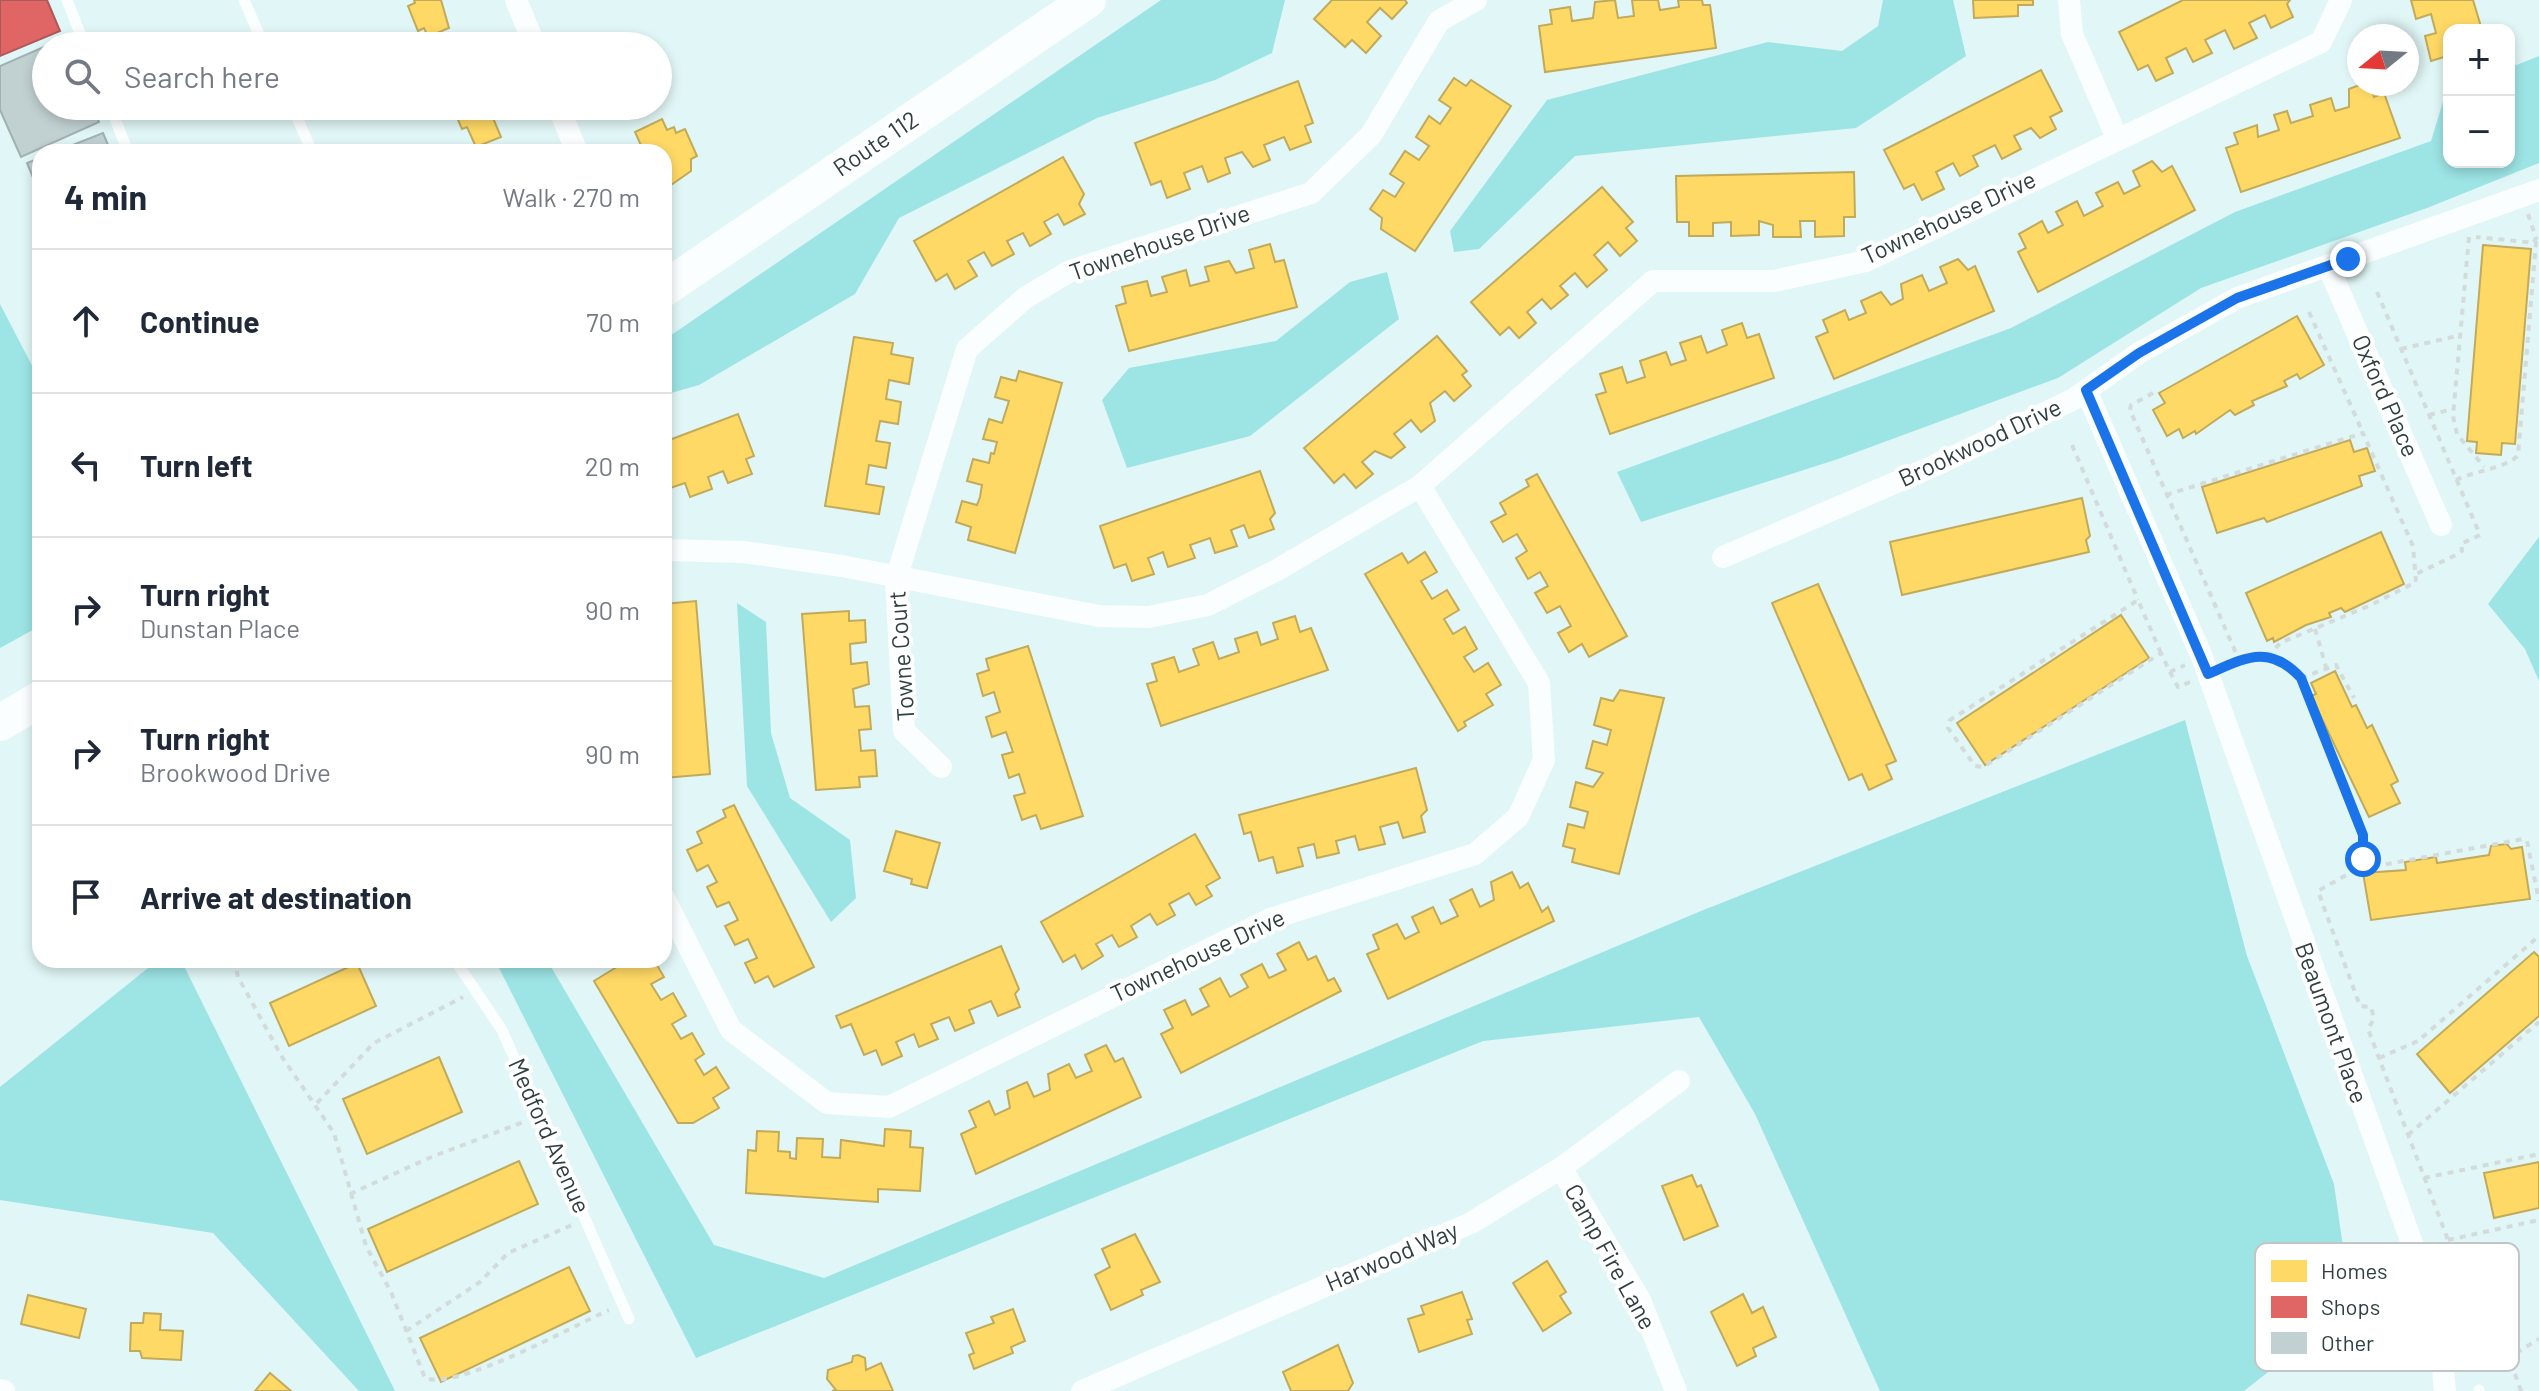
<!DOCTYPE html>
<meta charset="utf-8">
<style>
body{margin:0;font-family:Barlow,sans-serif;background:#f6f6f7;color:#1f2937}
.controls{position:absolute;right:24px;top:24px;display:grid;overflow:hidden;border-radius:16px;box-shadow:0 4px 12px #0003}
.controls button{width:72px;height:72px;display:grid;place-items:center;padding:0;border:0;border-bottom:2px solid #e0e1e3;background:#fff;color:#1f2937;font:40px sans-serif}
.compass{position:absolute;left:2347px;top:24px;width:72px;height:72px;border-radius:50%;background:#fff;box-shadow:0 4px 12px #0003;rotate:252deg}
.stop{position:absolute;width:24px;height:24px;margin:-18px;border:6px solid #1a73e8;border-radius:50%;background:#fff}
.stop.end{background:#1a73e8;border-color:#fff;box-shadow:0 2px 8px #0008}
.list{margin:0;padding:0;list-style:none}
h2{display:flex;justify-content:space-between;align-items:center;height:104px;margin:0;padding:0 32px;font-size:34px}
h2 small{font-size:26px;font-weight:400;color:#747a83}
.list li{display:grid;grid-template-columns:52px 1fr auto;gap:24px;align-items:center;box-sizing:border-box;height:144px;padding:0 32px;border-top:2px solid #e0e1e3}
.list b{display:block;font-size:30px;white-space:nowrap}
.list p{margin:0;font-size:26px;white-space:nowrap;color:#747a83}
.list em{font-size:26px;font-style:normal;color:#747a83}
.icon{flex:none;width:44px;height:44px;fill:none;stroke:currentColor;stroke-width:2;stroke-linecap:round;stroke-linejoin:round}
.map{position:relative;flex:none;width:2539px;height:1391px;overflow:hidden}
.search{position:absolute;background:#fff;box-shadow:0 4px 12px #0003;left:32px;top:32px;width:640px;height:88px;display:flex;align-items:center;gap:20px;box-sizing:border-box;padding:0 28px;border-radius:44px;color:#747a83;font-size:30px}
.panel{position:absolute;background:#fff;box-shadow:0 4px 12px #0003;left:32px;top:144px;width:640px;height:824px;border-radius:24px}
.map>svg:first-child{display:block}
</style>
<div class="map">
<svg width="2539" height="1391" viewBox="0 0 2539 1391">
<rect width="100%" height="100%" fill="#e1f6f6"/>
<g fill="#9de4e5">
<path d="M1161,0H1285L1272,53L1215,80L1097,118L899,218L855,294L699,385L664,395V340Z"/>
<path d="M1883,0H1953L1966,56L1856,128L1575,156L1479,249L1454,252L1450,231L1547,100L1768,42L1842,51L1878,26Z"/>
<path d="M2539,56V163L2427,208L2201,288L2058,378L1838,459L1641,522L1617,472L2011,328L2235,212L2431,141L2446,92L2449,162H2509V68Z"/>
<path d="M1387,272L1399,319L1250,436L1127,468L1102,400L1129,368L1276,341L1350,282Z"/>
<path d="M0,304L40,381V626L0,648Z"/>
<path d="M2539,537V681L2525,649L2488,604Z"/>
<path d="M737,603L766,622L771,733L790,798L850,840L856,898L831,922L747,786Z"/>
<path d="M2185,720L2247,956L2334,1184L2347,1275L2290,1355L2244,1391H1880L1755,1114L1699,1017L1483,1041L696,1358L495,960H547L714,1245L824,1278L1701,911Z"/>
<path d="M158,960H181L395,1391H359L213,1233L0,1200V1087Z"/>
</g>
<g fill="#ffd966" stroke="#c1ab5a" stroke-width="2">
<path d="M414,0H441L449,28L428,37L424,28L418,31L408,6L415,3Z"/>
<path d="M1332,0H1405L1407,3L1392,19L1380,8L1367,22L1381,36L1366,53L1352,40L1345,47L1314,19Z"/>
<path d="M1615,0L1618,18L1634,16L1632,0H1658L1660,10L1679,7L1678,0H1702L1703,5H1710L1716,48L1545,72L1539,26L1552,24L1550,10L1570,7L1572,21L1593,18L1595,2Z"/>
<path d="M1973,0H2033V5H2018V16L1974,18Z"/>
<path d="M2183,0H2290L2287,4L2293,17L2271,28L2265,15L2249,23L2257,38L2234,49L2225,30L2205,40L2212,53L2193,62L2186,48L2166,58L2173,73L2156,81L2148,65L2138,70L2119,32Z"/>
<path d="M2411,0H2473L2482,30H2449V70L2444,57L2431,61L2425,36L2436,33L2431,14L2416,19Z"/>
<path d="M630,37L633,46H609Z"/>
<path d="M2041,70L2062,111L2050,117L2056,129L2040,138L2031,128L2014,136L2021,149L2002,159L1995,145L1973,156L1978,166L1960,176L1953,163L1936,172L1944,189L1922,200L1914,184L1904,189L1884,150Z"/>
<path d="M1454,78L1466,86L1471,80L1511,106L1415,251L1381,229L1382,218L1370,209L1383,190L1395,197L1404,183L1390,174L1405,151L1419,160L1429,146L1416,137L1429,116L1440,124L1451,108L1439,100Z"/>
<path d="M1298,81L1313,123L1305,126L1311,142L1290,150L1284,137L1264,145L1270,160L1253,167L1242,152L1225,158L1230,173L1208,182L1202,166L1184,173L1190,189L1167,198L1161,181L1151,185L1135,143Z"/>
<path d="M2362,84H2370L2374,97L2384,93L2400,138L2241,192L2226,148L2238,144L2234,133L2257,125L2258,137L2279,130L2274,115L2287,111L2291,123L2313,116L2310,105L2331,98L2335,111L2349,107V89Z"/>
<path d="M452,106H488L501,137L476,147L467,127L462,129Z"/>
<path d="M662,119L667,130L674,127L676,133L685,129L697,156L691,159V171L671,185L669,179L664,182V152H644L635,132Z"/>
<path d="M1063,157L1084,194L1079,204L1085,214L1064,225L1058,214L1044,222L1051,234L1030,246L1023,233L1007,241L1014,254L992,266L984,252L968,261L977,276L955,289L947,274L936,281L914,241Z"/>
<path d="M2152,161L2162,172L2172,166L2195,210L2038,292L2018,252L2026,248L2019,234L2042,221L2048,233L2063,225L2056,212L2077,201L2084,216L2103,206L2096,193L2118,182L2124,194L2140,186L2133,171Z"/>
<path d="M1854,172L1855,217H1844V236L1815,237V221H1800L1801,237H1773V225L1759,221V235L1731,236V222L1713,223V236H1689V222H1677L1676,176Z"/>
<path d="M1602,187L1633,222L1626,228L1637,241L1620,256L1608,242L1594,255L1607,270L1587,287L1575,273L1560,286L1568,295L1551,309L1542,299L1527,312L1536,323L1519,338L1509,327L1500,335L1471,302Z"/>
<path d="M1270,244L1275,262L1284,260L1297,307L1129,351L1116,306L1126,303L1122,287L1147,281L1151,296L1167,292L1162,277L1186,270L1190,286L1209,281L1205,267L1229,261L1236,273L1254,268L1249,250Z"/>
<path d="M2483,245L2531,249L2515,444L2502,443L2501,455L2476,453L2477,442L2467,441Z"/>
<path d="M1958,259L1968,270L1975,266L1994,311L1834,379L1816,337L1828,332L1823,320L1845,310L1849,320L1866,313L1861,301L1881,292L1891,305L1903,299L1901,284L1922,275L1929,291L1947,283L1940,267Z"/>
<path d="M2297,316L2324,365L2300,379L2297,374L2284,381L2287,386L2252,401L2254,405L2235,415L2230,410L2196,434L2195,431L2183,438L2179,429L2167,436L2153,410L2165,403L2159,393Z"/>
<path d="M1742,323L1747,338L1759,334L1774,378L1610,434L1596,395L1606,392L1600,374L1622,367L1627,383L1645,377L1640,361L1666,352L1671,365L1686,360L1680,343L1701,336L1707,353L1727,345L1722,330Z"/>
<path d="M1437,336L1467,371L1462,375L1471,386L1454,401L1445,391L1430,403L1435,421L1421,432L1411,420L1394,434L1405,447L1391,458L1375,451L1362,462L1373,474L1356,488L1344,474L1334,483L1304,448Z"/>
<path d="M854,337L893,343L891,354L913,358L909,384L889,380L886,399L901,402L898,424L880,421L876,441L890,443L886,468L869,465L866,484L884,487L879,514L825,506Z"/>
<path d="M1019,371L1062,383L1015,553L968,540L971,527L956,522L962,501L977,505L980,497L982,485L967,481L973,459L989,463L991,453L994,454L997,442L983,439L989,419L1002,423L1009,401L995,397L1001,377L1016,381Z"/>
<path d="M738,414L754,456L746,459L752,474L728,483L723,471L708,477L712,489L690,497L685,483L664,490L670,504L664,506V442Z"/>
<path d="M2350,440L2354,452L2367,448L2375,471L2359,476L2362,486L2267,522L2264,518L2217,533L2202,487Z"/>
<path d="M1260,471L1275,513L1270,519L1274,529L1249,538L1244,525L1231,530L1237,546L1215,553L1210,538L1190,545L1195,558L1168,567L1163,552L1148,558L1154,574L1132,581L1126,564L1114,568L1100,526Z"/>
<path d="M1537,474L1627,636L1589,657L1582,644L1569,652L1558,633L1571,626L1560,606L1547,613L1535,593L1548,586L1540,572L1528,579L1516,558L1527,551L1517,534L1503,542L1491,522L1506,514L1500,503L1529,486L1526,480Z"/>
<path d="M2082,498L2090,536L2086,540L2089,552L1902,595L1890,542Z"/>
<path d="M2381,532L2404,584L2345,612L2341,608L2329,613L2331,617L2306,625L2274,642L2273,638L2267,641L2246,593Z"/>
<path d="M1425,552L1437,572L1421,581L1432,599L1447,590L1459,610L1444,619L1453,634L1465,627L1477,649L1464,657L1474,672L1488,663L1501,685L1486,694L1493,705L1464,722L1466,726L1458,731L1365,574L1402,553L1408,563Z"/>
<path d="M1818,584L1896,761L1886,765L1892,779L1869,790L1862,774L1849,780L1772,603Z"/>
<path d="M696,601L710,774L664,778V604Z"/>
<path d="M849,611V621L865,620L866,642L850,644L851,664L867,662L869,684L853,689L855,707L869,706L871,729L859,730L861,751L875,750L877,776L859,777L860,787L816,790L802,614Z"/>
<path d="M2121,615L2149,658L1985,765L1957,723Z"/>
<path d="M1295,616L1300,632L1311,628L1328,670L1161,726L1147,684L1157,681L1152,664L1174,657L1179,672L1199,665L1193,649L1213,642L1219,659L1239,652L1235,639L1257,632L1261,645L1278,639L1273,623Z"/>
<path d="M1028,646L1083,816L1041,829L1036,815L1022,820L1014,796L1025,793L1019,774L1009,778L1002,755L1013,752L1006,732L992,737L986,717L1000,712L994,692L983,696L977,674L989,670L986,659Z"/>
<path d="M2335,671L2352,707L2356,705L2367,728L2372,725L2398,781L2391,785L2400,803L2369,817L2311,696L2316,694L2311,683Z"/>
<path d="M1620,690L1664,698L1619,874L1572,862L1575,849L1563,846L1568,824L1584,828L1588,812L1570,807L1576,782L1593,787L1603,773L1586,768L1593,741L1607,745L1611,730L1594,725L1601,698L1613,701Z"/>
<path d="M1416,768L1427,810L1421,816L1425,832L1403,838L1398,822L1380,827L1385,844L1359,850L1355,836L1336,841L1339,853L1317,858L1314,844L1298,848L1303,866L1277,873L1273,857L1259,861L1251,832L1244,834L1239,815Z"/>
<path d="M734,805L814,967L774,987L768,976L755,983L745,963L757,958L748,939L735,945L725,926L738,920L729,902L717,907L707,887L717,882L708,865L697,871L687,850L702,843L697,832L726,817L723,810Z"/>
<path d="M896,831L940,843L927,888L911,884L912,879L884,871Z"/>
<path d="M1195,834L1220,878L1206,886L1212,896L1196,905L1189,893L1169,904L1175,915L1157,925L1150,914L1131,926L1137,937L1119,947L1112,935L1096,944L1103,956L1082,969L1075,955L1063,962L1041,922Z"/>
<path d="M2507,844L2511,849L2522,847L2530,899L2371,920L2363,873L2406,870L2405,862L2436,857L2437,863L2489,855L2491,846Z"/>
<path d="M1512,872L1520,888L1528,883L1542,912L1548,907L1554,921L1388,999L1367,954L1379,949L1373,935L1397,924L1405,939L1419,932L1412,917L1433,907L1441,924L1458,916L1450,900L1472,889L1480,907L1494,900L1491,882Z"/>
<path d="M1299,942L1308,960L1316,956L1328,981L1334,978L1341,991L1181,1073L1161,1034L1173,1028L1164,1010L1185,1000L1192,1015L1209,1006L1200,989L1220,978L1230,997L1248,987L1241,975L1262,964L1269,978L1286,970L1277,954Z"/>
<path d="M1001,946L1019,989L1015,994L1020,1007L998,1016L991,1001L969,1010L974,1023L955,1031L949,1017L931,1024L938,1039L919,1047L914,1034L896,1042L902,1056L882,1065L876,1050L864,1055L851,1024L841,1028L836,1016Z"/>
<path d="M2534,952L2539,957V1016L2450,1093L2417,1054Z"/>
<path d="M628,960L638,963L654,960L664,977L651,984L661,1000L673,993L686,1016L672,1024L681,1039L692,1033L704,1054L695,1060L704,1075L716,1067L729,1088L713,1098L719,1108L693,1123H678L594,981Z"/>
<path d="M357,963L376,1006L289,1046L270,1003Z"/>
<path d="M1106,1045L1115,1062L1123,1058L1141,1097L976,1174L961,1134L976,1127L969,1111L989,1101L995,1115L1010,1108L1007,1091L1027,1082L1034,1097L1050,1090L1048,1074L1069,1064L1076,1078L1092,1071L1085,1055Z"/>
<path d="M439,1057L462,1112L367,1154L343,1099Z"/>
<path d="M885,1129L911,1131L910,1147L923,1148L920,1191L878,1189V1202L746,1193L748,1150L756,1151L757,1131L779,1132L778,1151L790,1152V1158L796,1159L797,1138L823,1139L822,1157L840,1158L841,1140L884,1146Z"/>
<path d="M519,1161L538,1204L387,1272L368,1229Z"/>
<path d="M2539,1162V1208L2494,1218L2484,1173Z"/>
<path d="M1692,1175L1697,1187L1701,1185L1718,1226L1684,1240L1662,1186Z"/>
<path d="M1135,1234L1160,1282L1141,1290L1143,1295L1111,1310L1095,1275L1110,1267L1102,1249Z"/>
<path d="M1547,1261L1566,1292L1560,1296L1571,1313L1543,1331L1513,1283Z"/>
<path d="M569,1267L590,1311L441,1382L420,1338Z"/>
<path d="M1462,1292L1472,1319L1467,1320L1472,1334L1419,1352L1408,1319L1424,1314L1421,1306Z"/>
<path d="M1743,1294L1752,1313L1763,1307L1776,1337L1753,1348L1756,1356L1737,1366L1711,1312Z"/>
<path d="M28,1295L86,1309L79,1338L21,1324Z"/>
<path d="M1013,1309L1025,1341L1011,1347L1013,1353L974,1369L969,1355L974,1353L966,1333L994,1323L991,1317Z"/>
<path d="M144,1313L161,1314L160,1330L183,1331L181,1360L142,1358L140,1351H130L131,1323H143Z"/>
<path d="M1338,1345L1353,1383L1348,1391H1291L1283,1372Z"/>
<path d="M858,1355L865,1358L866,1370L881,1363L893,1391H832L836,1390L827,1379L828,1370L852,1362L853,1356Z"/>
<path d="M270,1373L291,1391H255Z"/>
</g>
<path fill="#e06666" stroke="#ab5a5a" stroke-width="2" d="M0,0H47L60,31L0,56Z"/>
<g fill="#c1d1d1" stroke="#a1b1b1" stroke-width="2">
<path d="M62,39L66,46H46V106H92L99,122L21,157L0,110V66Z"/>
<path d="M103,133L111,152H55Z"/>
<path d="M40,158V194L27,163Z"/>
</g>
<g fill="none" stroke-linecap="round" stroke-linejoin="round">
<g stroke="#d4dbdb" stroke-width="4" stroke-dasharray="6 6" stroke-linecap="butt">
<path d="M2528,214L2536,238L2534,242"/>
<path d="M2469,237L2453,416L2457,434L2484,467"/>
<path d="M2377,292L2480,535L2461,544L2462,551L2458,554L2416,574"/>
<path d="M2309,312L2363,433"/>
<path d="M2401,349L2461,335"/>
<path d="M2153,393L2131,405L2130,410L2239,660"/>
<path d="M2429,415L2453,409"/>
<path d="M2072,445L2138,600"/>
<path d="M2456,480C2473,471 2508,468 2518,455L2536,243L2476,237"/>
<path d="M2166,495L2363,433L2413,546L2416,582L2371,605L2280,643L2270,655"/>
<path d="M2315,629L2326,667"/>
<path d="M2161,653L2138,600L1950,720L1948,728L1975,766L1983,767L2161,653L2170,672L2185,665"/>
<path d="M2228,666C2257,653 2278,653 2301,678L2363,835V859L2356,868"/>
<path d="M2170,672L2178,687L2190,682"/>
<path d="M2301,678L2336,665L2354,698"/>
<path d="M240,960L236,968L238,977L282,1057L334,1133L366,1246L391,1292L425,1378C456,1391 575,1325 609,1310"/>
<path d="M2379,1058L2418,1041L2539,936"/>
<path d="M317,1103L374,1043L463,997"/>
<path d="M2408,1135L2539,1022"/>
<path d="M2424,1178L2539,1154"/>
<path d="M350,1194L429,1158L526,1121"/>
<path d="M2448,1240L2539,1220"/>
<path d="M406,1331L480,1282L508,1253L572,1225"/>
<path d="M2506,1359L2539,1339"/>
<path d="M2521,1391L2510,1360L2494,1361L2468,1290L2475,1284L2466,1261H2456L2368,1029L2374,1019L2371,1007L2360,1006L2318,891L2355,870L2523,839L2527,841L2539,901"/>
</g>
<g stroke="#fafefe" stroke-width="11">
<path d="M67,0L85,46"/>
<path d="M244,0L264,46"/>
<path d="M110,106L128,152"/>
<path d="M292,106L312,152"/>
<path d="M455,960L502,1030L629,1319"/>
<path d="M2479,1390V1391"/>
</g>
<g stroke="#fafefe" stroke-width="22">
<path d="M516,0L535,46"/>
<path d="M2069,0L2072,34L2117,138"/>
<path d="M558,106L577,152"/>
<path d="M2328,266L2441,525"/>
<path d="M2086,390L2202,657L2438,1316L2445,1391"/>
<path d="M664,550L743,552L842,566L1099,616L1149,617L1208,605L1277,570L1420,486"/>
<path d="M1723,557L1936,465L2074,399L2139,353L2237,298L2539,190"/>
<path d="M941,767L904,731L896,579L967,349L1025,298L1070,271L1311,193L1371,135L1439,21L1476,0"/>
<path d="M664,898L731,1030L827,1103L889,1107L1270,919L1475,854L1518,817L1544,760L1539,683L1420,486L1653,281H1774L1866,261L2321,42L2341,0"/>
<path d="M1561,1168L1640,1300L1676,1391"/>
<path d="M0,1390L4,1391"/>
<path d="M1082,1391L1471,1223L1561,1168L1679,1081"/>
</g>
<g stroke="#fafefe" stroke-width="36">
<path d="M664,289L1088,0"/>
<path d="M0,723L40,699"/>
</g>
</g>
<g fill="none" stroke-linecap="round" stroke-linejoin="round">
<path stroke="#1a73e8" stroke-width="10" d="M2348,259L2237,298L2139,353L2086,390L2208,674C2245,658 2269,643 2301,678L2363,835V859"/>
</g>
<g text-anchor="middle" stroke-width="8" stroke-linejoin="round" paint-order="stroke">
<g font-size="24" fill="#303f3f" stroke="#fff">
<text transform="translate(876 144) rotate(-34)" y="8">Route 112</text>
<text transform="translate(1949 218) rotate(-25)" y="8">Townehouse Drive</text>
<text transform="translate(1160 243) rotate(-19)" y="8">Townehouse Drive</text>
<text transform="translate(2385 396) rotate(66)" y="8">Oxford Place</text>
<text transform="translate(1980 443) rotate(-25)" y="8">Brookwood Drive</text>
<text transform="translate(902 656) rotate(-94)" y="8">Towne Court</text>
<text transform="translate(1198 956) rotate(-25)" y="8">Townehouse Drive</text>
<text transform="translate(2331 1023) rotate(70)" y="8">Beaumont Place</text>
<text transform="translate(549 1136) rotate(66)" y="8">Medford Avenue</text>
<text transform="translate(1392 1257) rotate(-23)" y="8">Harwood Way</text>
<text transform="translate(1610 1257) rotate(61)" y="8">Camp Fire Lane</text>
</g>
</g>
<rect x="2255" y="1243" width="264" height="128" rx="12" fill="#fff" stroke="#c1c5c5" stroke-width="2"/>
<rect x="2271" y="1260" width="36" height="22" fill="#ffd966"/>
<rect x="2271" y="1296" width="36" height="22" fill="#e06666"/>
<rect x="2271" y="1332" width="36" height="22" fill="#c1d1d1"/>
<g font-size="22" fill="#303f3f">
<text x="2321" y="1279">Homes</text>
<text x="2321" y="1315">Shops</text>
<text x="2321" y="1351">Other</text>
</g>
</svg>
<div class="controls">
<button>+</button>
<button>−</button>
</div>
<svg class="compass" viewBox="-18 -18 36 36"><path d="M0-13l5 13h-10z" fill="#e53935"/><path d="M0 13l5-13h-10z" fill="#747a83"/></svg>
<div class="stop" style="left:2363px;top:859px"></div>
<div class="stop end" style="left:2348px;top:259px"></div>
<div class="search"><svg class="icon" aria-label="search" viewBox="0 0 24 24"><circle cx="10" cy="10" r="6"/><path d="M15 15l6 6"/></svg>Search here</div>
<section class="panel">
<h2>4 min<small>Walk · 270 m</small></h2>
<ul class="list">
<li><svg class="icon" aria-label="ahead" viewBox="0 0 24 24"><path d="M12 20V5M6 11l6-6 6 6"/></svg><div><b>Continue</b></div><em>70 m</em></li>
<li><svg class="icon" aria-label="left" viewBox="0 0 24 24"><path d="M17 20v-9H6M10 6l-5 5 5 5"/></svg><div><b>Turn left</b></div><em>20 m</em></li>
<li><svg class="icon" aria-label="right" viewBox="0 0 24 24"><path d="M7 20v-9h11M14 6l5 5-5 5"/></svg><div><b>Turn right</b><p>Dunstan Place</p></div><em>90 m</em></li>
<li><svg class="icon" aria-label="right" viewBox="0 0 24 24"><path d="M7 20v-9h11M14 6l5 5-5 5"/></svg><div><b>Turn right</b><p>Brookwood Drive</p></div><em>90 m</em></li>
<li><svg class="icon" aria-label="arrive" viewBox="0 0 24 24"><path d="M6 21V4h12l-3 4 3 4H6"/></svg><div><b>Arrive at destination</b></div></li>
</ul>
</section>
</div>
